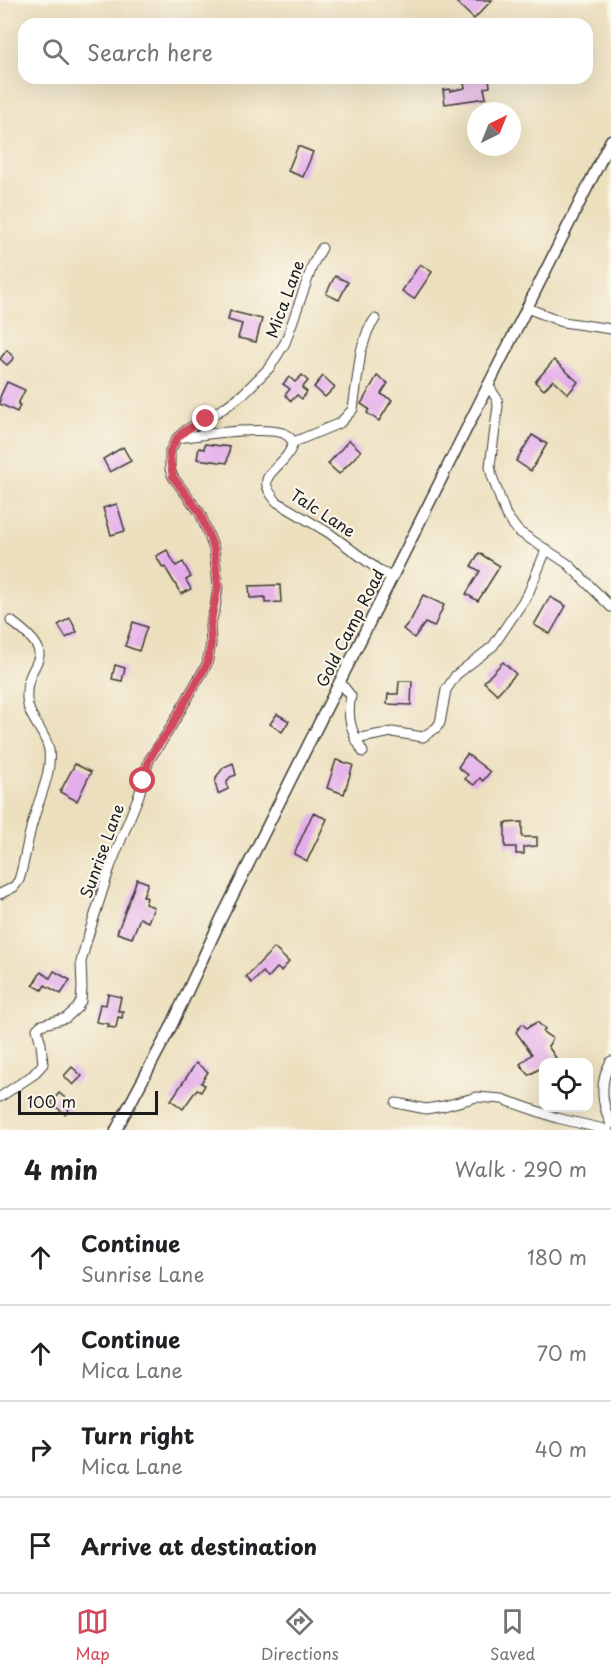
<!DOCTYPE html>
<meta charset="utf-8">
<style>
body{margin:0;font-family:"Playpen Sans",sans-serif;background:#f2f2f2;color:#202124}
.controls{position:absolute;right:18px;bottom:18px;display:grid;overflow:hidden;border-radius:12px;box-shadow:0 6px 24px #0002}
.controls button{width:54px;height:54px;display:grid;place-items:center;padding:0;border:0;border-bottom:2px solid #e0e0e0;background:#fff;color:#202124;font:30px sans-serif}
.compass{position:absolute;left:467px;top:102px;width:54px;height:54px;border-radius:50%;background:#fff;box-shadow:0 6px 24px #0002;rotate:43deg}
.scale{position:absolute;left:18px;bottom:15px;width:140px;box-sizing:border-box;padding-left:6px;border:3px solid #1c1c1c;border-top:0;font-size:16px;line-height:21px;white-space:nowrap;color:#1c1c1c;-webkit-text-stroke:4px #fbf7ec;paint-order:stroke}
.stop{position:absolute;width:18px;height:18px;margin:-14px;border:4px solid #d1495b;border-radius:50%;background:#fff}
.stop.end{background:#d1495b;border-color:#fff;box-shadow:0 2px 6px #0008}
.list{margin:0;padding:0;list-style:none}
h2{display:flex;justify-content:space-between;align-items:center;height:78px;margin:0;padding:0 24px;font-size:26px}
h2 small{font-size:20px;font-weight:400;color:#757577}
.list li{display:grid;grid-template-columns:39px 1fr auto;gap:18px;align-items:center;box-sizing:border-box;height:96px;padding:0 24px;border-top:2px solid #e0e0e0}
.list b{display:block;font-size:22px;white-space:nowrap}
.list p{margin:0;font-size:20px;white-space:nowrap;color:#757577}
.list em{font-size:20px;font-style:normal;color:#757577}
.icon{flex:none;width:33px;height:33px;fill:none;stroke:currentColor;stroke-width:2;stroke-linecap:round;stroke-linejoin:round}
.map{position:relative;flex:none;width:611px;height:1130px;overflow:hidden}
.search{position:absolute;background:#fff;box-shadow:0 6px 24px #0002;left:18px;right:18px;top:18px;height:66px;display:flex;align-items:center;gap:15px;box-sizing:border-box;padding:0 21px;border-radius:18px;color:#757577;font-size:22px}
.sheet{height:462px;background:#fff}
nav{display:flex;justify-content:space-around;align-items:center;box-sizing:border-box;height:84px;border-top:2px solid #e0e0e0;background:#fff;font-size:16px;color:#757577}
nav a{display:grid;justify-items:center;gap:3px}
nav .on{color:#d1495b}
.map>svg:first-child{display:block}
</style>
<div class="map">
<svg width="611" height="1130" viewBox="0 0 611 1130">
<rect width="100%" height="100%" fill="#fbf7ec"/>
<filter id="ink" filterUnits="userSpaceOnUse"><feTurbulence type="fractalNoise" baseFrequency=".0167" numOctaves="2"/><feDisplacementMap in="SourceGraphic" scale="12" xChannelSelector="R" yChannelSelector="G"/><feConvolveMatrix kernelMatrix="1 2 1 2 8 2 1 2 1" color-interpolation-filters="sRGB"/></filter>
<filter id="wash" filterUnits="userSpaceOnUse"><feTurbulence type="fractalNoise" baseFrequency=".008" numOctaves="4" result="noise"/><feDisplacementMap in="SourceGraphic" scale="24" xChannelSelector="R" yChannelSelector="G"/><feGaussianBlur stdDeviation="1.35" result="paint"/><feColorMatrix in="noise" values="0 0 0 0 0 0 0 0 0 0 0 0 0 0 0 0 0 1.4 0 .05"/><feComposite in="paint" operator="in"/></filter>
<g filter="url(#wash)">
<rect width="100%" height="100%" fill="#ecdfbd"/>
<g id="blocks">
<g fill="#e4aceb">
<path d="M454,0H492L474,19Z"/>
<path d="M463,78H489L490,87L484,88L486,98L445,104L443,90L450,89V91L465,88Z"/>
<path d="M298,146L313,152L303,177L288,171Z"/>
<path d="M420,264L432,272L414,299L402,291Z"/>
<path d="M335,276L348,282L339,300L326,294Z"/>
<path d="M230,311L262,319L256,342L238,338L242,324L228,320Z"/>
<path d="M7,350L14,358L7,365L0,359Z"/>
<path d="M554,360L578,382L568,394L553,380L544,390L535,382Z"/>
<path d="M302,375L308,381L302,388L307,392L302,399L297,395L291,401L285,395L290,389L283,384L289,377L295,382Z"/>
<path d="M323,376L335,387L325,397L314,387Z"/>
<path d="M377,376L388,383L381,394L392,400L379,421L367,413L369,409L361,404Z"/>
<path d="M7,382L25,390L18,404L20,405L17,412L0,404V397Z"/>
<path d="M532,435L547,444L531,471L516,461Z"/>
<path d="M349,440L361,451L339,474L328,464Z"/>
<path d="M205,444L230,447L227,463L197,459L199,448L204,449Z"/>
<path d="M123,447L131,461L110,472L103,459Z"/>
<path d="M117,504L125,531L111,535L103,508Z"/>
<path d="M167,550L176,566L183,562L191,577L186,580L191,589L181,594L165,567L163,568L156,556Z"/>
<path d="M479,553L500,566L478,601L466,594L480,571L471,566Z"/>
<path d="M280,585L281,602L265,603V597L250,598L249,586Z"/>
<path d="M423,595L444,605L434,627L425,623L414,638L403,629L411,620Z"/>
<path d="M550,597L566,606L550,634L534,625Z"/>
<path d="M70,618L77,632L66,638L58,625Z"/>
<path d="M133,622L147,627L139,651L125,646Z"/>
<path d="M503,662L516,674L497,694L484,682Z"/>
<path d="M115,665L125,668L122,681L112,679Z"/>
<path d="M399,681H412L411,705L387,704L388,694H398Z"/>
<path d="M277,714L289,721L282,732L270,724Z"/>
<path d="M467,754L490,772L483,781L480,778L474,785L465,779L468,775L458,767Z"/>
<path d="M336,760L353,765L344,794L327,788Z"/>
<path d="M233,763L236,775L230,777L227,782L228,789L218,794L215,782L217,777H216L224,767Z"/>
<path d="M75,764L91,772L77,801L60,792Z"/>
<path d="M313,813L327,819L307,861L294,854Z"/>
<path d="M522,822V837H537V846L524,847V854H516V847H505V823Z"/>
<path d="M137,879L148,883L143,896L147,898L145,904L154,907L148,922L140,918L132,938L117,933Z"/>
<path d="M274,948L289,962L281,971L277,968L268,978L263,972L252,983L246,977Z"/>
<path d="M54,971L70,980L61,994L45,985L42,990L33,985L41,972L50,978Z"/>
<path d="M108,994L121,997L118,1011H123L122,1018L118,1017L116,1028L108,1027L109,1024L96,1022L100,1004L106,1005Z"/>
<path d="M537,1022L545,1029L543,1032L553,1039L548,1046L556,1058L549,1062H544V1066L529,1075L520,1064L532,1054L516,1032L522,1024L527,1028Z"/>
<path d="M196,1063L208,1072L201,1083L205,1085L201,1092L197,1089L183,1109L171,1100Z"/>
<path d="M72,1067L82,1076L73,1085L64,1076Z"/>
<path d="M59,1093L73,1104L65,1114L51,1103Z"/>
</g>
</g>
</g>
<g filter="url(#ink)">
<use href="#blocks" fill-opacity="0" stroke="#3b3934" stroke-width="1.5"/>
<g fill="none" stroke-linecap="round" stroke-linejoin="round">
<defs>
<g id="minor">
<path d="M527,308L563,322L611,329"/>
<path d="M488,385L497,399L498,406L490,466L492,476L506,515L518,531L568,564L611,607"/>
<path d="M177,438C203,435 258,426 283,433C288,435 290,438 294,442"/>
<path d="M294,442C291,448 289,454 284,459C269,476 257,479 277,502L329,533L380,571L393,578"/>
<path d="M294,442L340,423L353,409L361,351L368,330L375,319"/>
<path d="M340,682L351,696C346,718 352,733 363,752"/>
<path d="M355,739L392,732L423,737L436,728L440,723L446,690L456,675L493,646L528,594L546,550"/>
<path d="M0,894L14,887L19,880C25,861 27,841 33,821C39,798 52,774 49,750C46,732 28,718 27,699C24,657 65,661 11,621"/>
<path d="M611,1061C599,1082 601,1103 611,1124"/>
<path d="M0,1097L33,1075L43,1064L41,1044L37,1029L41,1025L66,1018L77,1008L81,1001L82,988L81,962L86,943L110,867L139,795L149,760L168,732L207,664L211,644L210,626L215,608L218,586L214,549L200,513L173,477L170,469V451L177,438L186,430L224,408L243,394L270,367L285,343L313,264L322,248"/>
<path d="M396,1103L426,1109L444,1106L477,1097L502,1099L557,1118L608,1130"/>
</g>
<path id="tertiary" d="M116,1130L170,1029L221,919L611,140"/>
</defs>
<use href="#minor" stroke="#3b3934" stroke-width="11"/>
<use href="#tertiary" stroke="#3b3934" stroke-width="13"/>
<use href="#minor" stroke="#fff" stroke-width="9"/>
<use href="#tertiary" stroke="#fff" stroke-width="10"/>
</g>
</g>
<g fill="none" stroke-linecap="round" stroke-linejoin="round" filter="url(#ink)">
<path stroke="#d1495b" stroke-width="8" d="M143,781L149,760L156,748L168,732L207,664L211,644L210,626L218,586L214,549L200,513L173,477L170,459V451L177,438L186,430L206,419"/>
</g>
<g text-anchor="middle" stroke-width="4.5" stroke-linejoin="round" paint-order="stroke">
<g font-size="16" fill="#1c1c1c" stroke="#fbf7ec">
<text transform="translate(285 299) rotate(-70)" y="6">Mica Lane</text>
<text transform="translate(323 513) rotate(33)" y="6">Talc Lane</text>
<text transform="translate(350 628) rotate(-63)" y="6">Gold Camp Road</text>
<text transform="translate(102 851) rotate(-70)" y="6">Sunrise Lane</text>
</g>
</g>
</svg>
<div class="controls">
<button><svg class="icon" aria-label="locate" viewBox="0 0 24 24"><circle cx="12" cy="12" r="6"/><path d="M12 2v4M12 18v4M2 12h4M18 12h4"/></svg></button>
</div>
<svg class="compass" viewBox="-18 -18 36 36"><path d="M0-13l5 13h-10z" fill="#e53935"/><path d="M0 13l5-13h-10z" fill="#757577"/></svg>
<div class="scale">100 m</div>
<div class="stop" style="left:143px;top:781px"></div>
<div class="stop end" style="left:206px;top:419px"></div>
<div class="search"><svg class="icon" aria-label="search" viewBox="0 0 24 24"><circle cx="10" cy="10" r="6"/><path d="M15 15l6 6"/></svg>Search here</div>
</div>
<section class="sheet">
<h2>4 min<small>Walk · 290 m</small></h2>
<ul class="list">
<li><svg class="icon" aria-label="ahead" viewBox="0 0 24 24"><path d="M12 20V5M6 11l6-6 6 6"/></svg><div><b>Continue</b><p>Sunrise Lane</p></div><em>180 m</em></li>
<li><svg class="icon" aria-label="ahead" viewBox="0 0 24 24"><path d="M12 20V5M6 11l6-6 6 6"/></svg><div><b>Continue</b><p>Mica Lane</p></div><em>70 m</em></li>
<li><svg class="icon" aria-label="right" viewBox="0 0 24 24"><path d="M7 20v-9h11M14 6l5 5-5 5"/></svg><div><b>Turn right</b><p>Mica Lane</p></div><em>40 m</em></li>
<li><svg class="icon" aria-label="arrive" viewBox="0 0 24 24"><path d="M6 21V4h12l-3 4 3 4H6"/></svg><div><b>Arrive at destination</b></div></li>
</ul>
</section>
<nav>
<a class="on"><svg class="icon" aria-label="map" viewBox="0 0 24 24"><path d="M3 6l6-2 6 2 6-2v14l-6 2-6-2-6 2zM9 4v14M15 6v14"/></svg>Map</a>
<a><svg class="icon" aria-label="directions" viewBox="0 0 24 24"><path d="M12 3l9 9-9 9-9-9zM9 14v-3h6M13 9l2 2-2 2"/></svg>Directions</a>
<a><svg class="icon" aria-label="saved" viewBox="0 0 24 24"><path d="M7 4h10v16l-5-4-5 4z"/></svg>Saved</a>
</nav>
